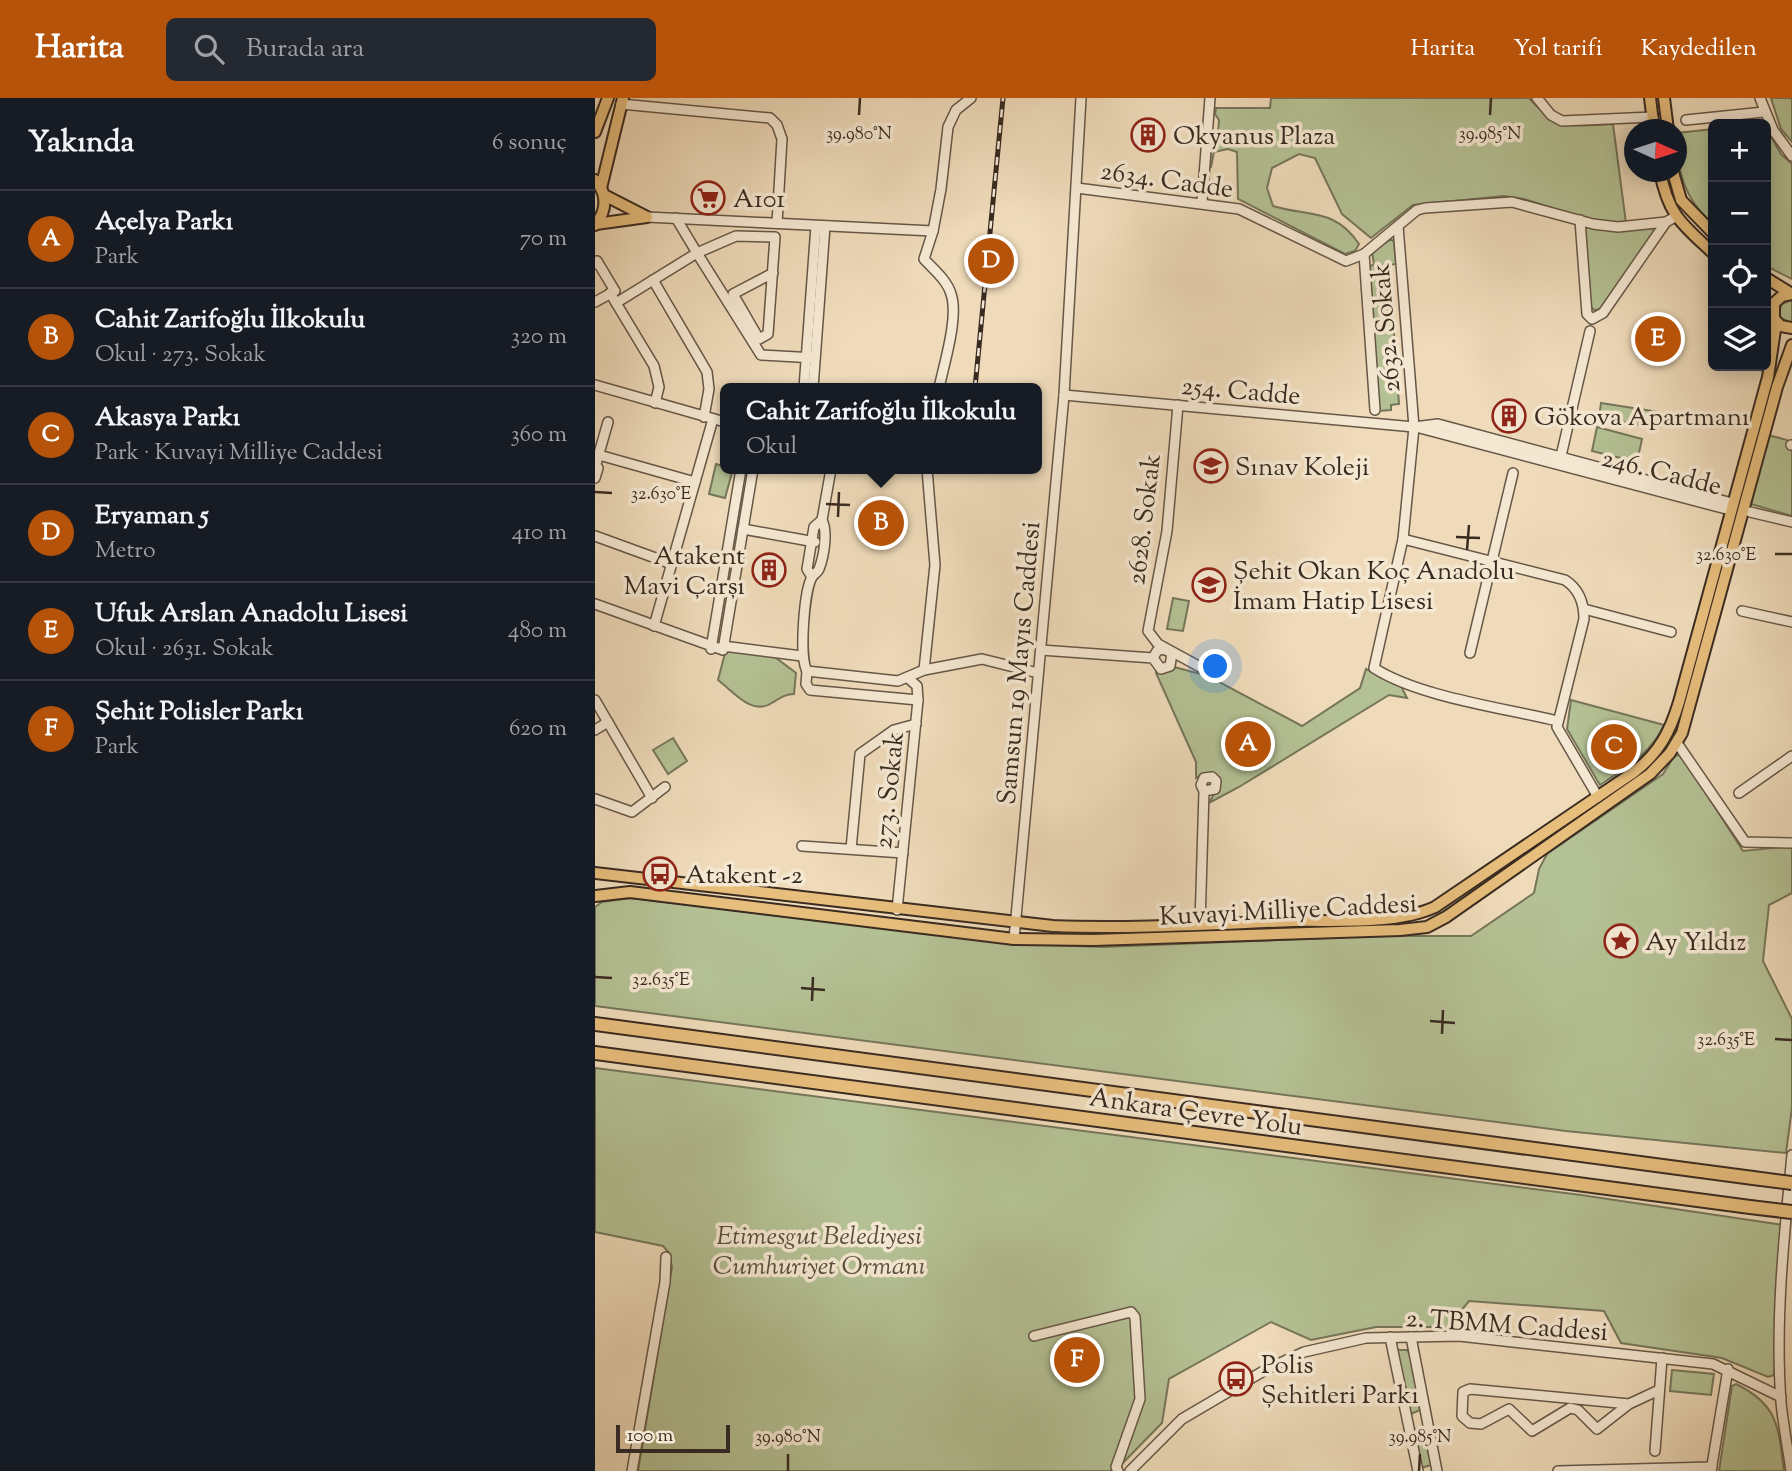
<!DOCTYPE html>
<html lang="tr">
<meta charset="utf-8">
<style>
body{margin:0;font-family:"Sorts Mill Goudy",serif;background:#242831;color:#f1f3f6}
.controls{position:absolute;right:21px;top:21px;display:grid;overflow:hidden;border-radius:10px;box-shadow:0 4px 18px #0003}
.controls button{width:63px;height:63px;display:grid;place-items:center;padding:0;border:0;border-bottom:2px solid #363941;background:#171b24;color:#f1f3f6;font:35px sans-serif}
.compass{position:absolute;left:1029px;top:21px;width:63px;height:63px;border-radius:50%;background:#171b24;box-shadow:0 4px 18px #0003;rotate:93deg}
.scale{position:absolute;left:21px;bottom:18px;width:114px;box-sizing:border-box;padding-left:7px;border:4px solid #392b21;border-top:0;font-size:19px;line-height:24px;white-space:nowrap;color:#392b21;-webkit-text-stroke:5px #f5e8d2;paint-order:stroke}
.you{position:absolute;left:621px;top:569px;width:24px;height:24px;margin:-18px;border:5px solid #fff;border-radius:50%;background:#1a73e8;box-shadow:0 0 0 10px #1a73e833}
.badge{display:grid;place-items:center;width:46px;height:46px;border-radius:50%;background:#b45309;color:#fff;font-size:23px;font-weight:700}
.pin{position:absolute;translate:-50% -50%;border:4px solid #fff;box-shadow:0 2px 7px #0006}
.popup{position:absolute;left:125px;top:285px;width:322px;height:91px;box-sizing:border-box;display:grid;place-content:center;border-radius:10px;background:#171b24;filter:drop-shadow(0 2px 5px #0005);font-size:23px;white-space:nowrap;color:#9ea1a6}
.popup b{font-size:26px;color:#f1f3f6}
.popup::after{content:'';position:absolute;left:50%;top:100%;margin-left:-14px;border:14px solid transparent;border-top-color:#171b24}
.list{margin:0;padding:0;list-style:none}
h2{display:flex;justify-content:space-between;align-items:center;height:91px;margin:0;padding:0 28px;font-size:30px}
h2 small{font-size:23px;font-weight:400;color:#9ea1a6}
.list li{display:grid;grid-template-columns:46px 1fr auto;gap:21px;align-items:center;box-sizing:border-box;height:98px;padding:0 28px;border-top:2px solid #363941}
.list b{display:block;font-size:26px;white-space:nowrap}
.list p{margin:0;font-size:23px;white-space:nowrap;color:#9ea1a6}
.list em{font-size:23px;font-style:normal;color:#9ea1a6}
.icon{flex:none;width:38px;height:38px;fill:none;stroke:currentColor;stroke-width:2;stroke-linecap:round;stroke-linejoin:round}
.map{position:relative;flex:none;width:1197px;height:1373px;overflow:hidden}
header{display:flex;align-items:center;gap:42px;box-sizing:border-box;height:98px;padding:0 35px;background:#b45309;color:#fff}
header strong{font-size:33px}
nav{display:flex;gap:38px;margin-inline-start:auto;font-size:24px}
.search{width:490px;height:63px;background:#242831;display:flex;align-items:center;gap:18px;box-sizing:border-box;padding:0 24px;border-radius:10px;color:#9ea1a6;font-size:26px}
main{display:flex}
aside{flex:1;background:#171b24}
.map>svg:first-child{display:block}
</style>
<header>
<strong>Harita</strong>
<div class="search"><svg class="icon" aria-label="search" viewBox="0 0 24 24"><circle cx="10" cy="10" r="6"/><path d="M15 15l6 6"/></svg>Burada ara</div>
<nav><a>Harita</a><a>Yol tarifi</a><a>Kaydedilen</a></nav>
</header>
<main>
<aside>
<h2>Yakında<small>6 sonuç</small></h2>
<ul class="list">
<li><span class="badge">A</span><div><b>Açelya Parkı</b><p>Park</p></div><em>70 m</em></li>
<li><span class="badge">B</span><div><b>Cahit Zarifoğlu İlkokulu</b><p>Okul · 273. Sokak</p></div><em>320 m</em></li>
<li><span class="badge">C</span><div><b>Akasya Parkı</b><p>Park · Kuvayi Milliye Caddesi</p></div><em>360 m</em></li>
<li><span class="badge">D</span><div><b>Eryaman 5</b><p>Metro</p></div><em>410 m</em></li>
<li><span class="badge">E</span><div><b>Ufuk Arslan Anadolu Lisesi</b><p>Okul · 2631. Sokak</p></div><em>480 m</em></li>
<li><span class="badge">F</span><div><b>Şehit Polisler Parkı</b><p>Park</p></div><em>620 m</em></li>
</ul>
</aside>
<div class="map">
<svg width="1197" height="1373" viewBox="0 0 1197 1373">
<rect width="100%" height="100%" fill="#efdbba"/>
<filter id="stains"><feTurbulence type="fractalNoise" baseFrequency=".00286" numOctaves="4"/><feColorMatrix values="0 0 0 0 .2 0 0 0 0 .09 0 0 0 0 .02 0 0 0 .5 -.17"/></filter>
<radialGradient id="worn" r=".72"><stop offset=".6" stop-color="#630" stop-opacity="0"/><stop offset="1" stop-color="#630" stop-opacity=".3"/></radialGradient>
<g fill="#b4c194" stroke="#76765a" stroke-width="2">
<path d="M676,0H934C963,33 978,28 1018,26L1031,125L998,123L929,101L909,98L818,107L776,140L747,116L720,60L704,56L677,70L672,90L678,108C714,119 740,110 764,146L760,153L750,156L643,101L642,54L633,51L619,54L616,69L612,70L616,41L623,36L624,22L620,16L621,10H675Z"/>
<path d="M1176,0H1197V44L1186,31Z"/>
<path d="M1171,30L1186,56L1197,66V181L1171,168Z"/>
<path d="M1118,31V126C1089,101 1082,74 1082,35Z"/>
<path d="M993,129L1019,133L1062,130L1007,211L999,212L994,207L989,130Z"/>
<path d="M796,141L799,144L801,166L794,167L804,306L796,307V312L784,313L774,169L779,166L777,154Z"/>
<path d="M1197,202V225L1185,220L1184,212L1187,206Z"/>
<path d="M1006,305L1064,314L1062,330L1004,320Z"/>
<path d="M1002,329L1047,341L1042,364L997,353Z"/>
<path d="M1173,337L1192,342L1197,354V418L1156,406Z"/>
<path d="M121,366L138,371L130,400L114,396Z"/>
<path d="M578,500L594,503L588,533L572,531Z"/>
<path d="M131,551L177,557L201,575L199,596C190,596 185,600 177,605C157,618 139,594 123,582Z"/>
<path d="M579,569L613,578L707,628L765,590L771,571L806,588L812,600L794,597L644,689L614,705L624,687L608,676L601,680V664L561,575L562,572Z"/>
<path d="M976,602L1069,627C1056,656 1030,670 1005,687L972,631Z"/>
<path d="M78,640L92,663L73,676L58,652Z"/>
<path d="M1080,657L1087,658L1148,753L1197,748V795L1174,807L1168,863L1197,921V1010L1191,1055L971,1033L0,908V809L7,804L35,800L418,846L508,849L779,838H876L939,795L944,771L952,756L1068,676Z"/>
<path d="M0,970L986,1097L1188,1127L1179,1277L1173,1279L1127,1260L1026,1245L1009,1213L874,1203L853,1229H781L716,1242L676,1224L574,1281L567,1325L520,1373H43L77,1169L74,1155L68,1148L0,1134Z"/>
<path d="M800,1252H812L816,1258L825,1312L816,1316Z"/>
<path d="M1077,1272L1119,1276L1116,1297L1075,1293Z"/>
<path d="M1141,1286C1184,1307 1183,1329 1189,1373H1124L1137,1288Z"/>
<path d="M828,1328L836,1367L826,1370L817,1333Z"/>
</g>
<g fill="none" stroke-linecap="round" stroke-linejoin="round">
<defs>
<g id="minor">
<path d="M942,0L956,17L967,23L1058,19"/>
<path d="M1165,0L1178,32L1197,58"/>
<path d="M26,6L175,20L182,27L187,41L182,125"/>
<path d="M1091,22L1169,14"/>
<path d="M482,90L644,111L751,163L769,156L822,112L830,110L917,104L998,126L1023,129L1071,124L1080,119"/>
<path d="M607,104L615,0"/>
<path d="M52,119L338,133"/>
<path d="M81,120L102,155L141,138L180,139L173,236L164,241L138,196L178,175"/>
<path d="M985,122L992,216L997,221L1008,215L1071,124"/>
<path d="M803,128L819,329L808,441L779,570C824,599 909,610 962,623"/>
<path d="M769,156L780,312"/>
<path d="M0,166L2,163L20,193L0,204"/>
<path d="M58,182L112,274L114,291L109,319"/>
<path d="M15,195L59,268L64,289L60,305"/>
<path d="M21,205L102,155L166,257L220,260"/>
<path d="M0,287L130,324"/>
<path d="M209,290L221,128"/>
<path d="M218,290L230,128"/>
<path d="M344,290C349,266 364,219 356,196C352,182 338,171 329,161L338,133L346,91L353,29L361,12L376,0"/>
<path d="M469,297L819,329L843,326L1137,405"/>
<path d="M583,307L572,433L553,533L563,546L618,576"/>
<path d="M821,329L1135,412"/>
<path d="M1196,347H1197"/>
<path d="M4,357L100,384"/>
<path d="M966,358L995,233"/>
<path d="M1,366L13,324"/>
<path d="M0,367L3,370L0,380"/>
<path d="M1155,414L1197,424"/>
<path d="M227,422L236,371"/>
<path d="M148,431L220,444"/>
<path d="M0,438L77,466"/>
<path d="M808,441L970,482C984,491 989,504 989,521L962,629L1003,699"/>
<path d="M217,479L212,471L219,429L227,422C233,434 229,458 224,471C223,474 219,476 217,479C209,493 204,559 212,573L303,583L329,572L387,561L443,575"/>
<path d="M0,506L128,552L158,371"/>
<path d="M989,511L1076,534"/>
<path d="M1147,513L1197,524"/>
<path d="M59,528L118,321"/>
<path d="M128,548L207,558"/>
<path d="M116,551L146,371"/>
<path d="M446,552L558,560L566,571L575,568L577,555L568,551L562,553L558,560"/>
<path d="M875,555L918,375"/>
<path d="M329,572L340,467L332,371"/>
<path d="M212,573L211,586L215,592L323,602"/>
<path d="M0,602L57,700"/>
<path d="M0,632L13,624"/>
<path d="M1082,645L1150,744L1197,745"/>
<path d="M1144,695L1197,658"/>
<path d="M0,701L37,714L70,689"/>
<path d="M207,748L308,755"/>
<path d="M256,751L265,656L299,632L321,626"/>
<path d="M302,812L323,602L322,588L313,580"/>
<path d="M605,826L609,693L606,687L609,680L617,679L621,683L620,691L609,693"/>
<path d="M419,841L469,297L486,0"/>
<path d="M439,1238L536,1214L540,1219L545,1301L521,1369L523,1373"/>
<path d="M795,1239L823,1373"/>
<path d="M816,1239L842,1373"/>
<path d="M1034,1306L1002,1331L983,1312L975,1310L937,1333L914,1311L886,1326L875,1325L867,1318L868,1294L875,1291L1034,1306L1064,1292"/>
<path d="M1060,1353L1067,1260"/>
<path d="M37,1373L70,1184L71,1159"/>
<path d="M535,1373L587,1321L672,1271L709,1254L771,1240L864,1238L1118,1266L1186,1299"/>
<path d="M963,1373L1117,1369"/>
<path d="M1116,1373L1133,1271"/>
<path d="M1196,1373C1193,1350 1188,1327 1186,1304C1180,1223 1189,1138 1197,1057"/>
</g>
<g id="major">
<path d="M1055,0L1059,32"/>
<path d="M1069,0L1073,32"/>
<path d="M0,34L13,0"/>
<path d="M1065,74C1074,118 1086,125 1118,155"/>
<path d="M1078,74L1086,102L1118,135"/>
<path d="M0,82C13,96 12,113 0,127"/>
<path d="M6,90L28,0"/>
<path d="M1,126L52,119L9,97"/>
<path d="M1171,180L1197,196"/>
<path d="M1179,221V205L1187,198L1197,196"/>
<path d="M1179,221L1186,228L1197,230"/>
<path d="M0,775L458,828C538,831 618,826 698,823C740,822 801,827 840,809L1039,674C1064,655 1075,634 1084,604L1173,279L1181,225"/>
<path d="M0,798L35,794L419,841L498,842L805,832L832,829L851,819L1055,676L1075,655L1087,635L1182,289L1197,247"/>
</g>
<g id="highway">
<path d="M0,926L1158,1080"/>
<path d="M0,955L1155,1109"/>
</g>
</defs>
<use href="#minor" stroke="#665747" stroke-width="12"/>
<use href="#major" stroke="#392b21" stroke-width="14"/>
<use href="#highway" stroke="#392b21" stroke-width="16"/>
<use href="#minor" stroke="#f5e8d2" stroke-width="9"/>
<use href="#major" stroke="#e8be7d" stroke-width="10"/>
<use href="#highway" stroke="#e8be7d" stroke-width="12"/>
<defs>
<path id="rail" d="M380,290L408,0"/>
</defs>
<use href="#rail" stroke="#392b21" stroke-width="5"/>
<use href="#rail" stroke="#f5e8d2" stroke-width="2.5" stroke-dasharray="8" stroke-linecap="butt"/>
<defs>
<g id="highway-bridge">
<path d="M1158,1080L1197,1085"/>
<path d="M1155,1109L1197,1114"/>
</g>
</defs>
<use href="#highway-bridge" stroke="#392b21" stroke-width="16" stroke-linecap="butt"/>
<use href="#highway-bridge" stroke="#e8be7d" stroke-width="12"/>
</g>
<path fill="none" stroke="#392b21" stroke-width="2.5" d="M264,17L265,0M895,17L896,0M0,394L17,395M231,406L255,407M243,419L244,394M861,439L885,440M872,452L874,427M1180,456H1197M0,879L17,880M206,890L230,892M217,903L218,879M835,923L860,925M847,936L848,912M1180,941L1197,942M193,1373V1356M824,1373L825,1356"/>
<defs>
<symbol id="building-ring" viewBox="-11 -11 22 22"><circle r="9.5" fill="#f5e8d2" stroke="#8f2418" stroke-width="1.5"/><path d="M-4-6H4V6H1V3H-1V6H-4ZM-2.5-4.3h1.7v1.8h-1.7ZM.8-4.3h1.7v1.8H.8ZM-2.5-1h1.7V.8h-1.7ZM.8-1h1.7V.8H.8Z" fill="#8f2418"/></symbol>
<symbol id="supermarket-ring" viewBox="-11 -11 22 22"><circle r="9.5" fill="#f5e8d2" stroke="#8f2418" stroke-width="1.5"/><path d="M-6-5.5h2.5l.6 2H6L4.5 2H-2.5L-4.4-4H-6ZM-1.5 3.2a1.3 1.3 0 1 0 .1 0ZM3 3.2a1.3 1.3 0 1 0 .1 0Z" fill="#8f2418"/></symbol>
<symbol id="school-ring" viewBox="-11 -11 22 22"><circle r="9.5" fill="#f5e8d2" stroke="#8f2418" stroke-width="1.5"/><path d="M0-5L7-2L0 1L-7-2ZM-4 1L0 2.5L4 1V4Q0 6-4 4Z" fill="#8f2418"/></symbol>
<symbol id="bus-ring" viewBox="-11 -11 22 22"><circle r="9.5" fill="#f5e8d2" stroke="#8f2418" stroke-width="1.5"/><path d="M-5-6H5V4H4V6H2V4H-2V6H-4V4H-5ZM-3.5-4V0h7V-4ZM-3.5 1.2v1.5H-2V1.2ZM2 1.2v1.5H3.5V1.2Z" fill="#8f2418"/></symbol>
<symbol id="sight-ring" viewBox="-11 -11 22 22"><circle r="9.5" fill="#f5e8d2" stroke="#8f2418" stroke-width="1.5"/><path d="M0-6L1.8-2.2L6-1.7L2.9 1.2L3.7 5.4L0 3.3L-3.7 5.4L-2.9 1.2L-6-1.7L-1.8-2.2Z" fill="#8f2418"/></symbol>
</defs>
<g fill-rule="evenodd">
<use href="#building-ring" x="534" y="18" width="38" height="38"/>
<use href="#supermarket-ring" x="94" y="81" width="38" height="38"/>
<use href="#building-ring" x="895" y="299" width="38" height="38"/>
<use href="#school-ring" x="597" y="349" width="38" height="38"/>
<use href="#building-ring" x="155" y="453" width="38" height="38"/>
<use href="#school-ring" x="595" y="468" width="38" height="38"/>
<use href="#bus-ring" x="46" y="757" width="38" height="38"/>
<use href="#sight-ring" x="1007" y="824" width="38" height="38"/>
<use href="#bus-ring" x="622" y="1262" width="38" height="38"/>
</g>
<g text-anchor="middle" stroke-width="7" stroke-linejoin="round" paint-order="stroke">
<g font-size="26" fill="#392b21" stroke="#f5e8d2" text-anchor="start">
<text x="578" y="46">Okyanus Plaza</text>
<text x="138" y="109">A101</text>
<text x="939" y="327">Gökova Apartmanı</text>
<text x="640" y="377">Sınav Koleji</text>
<text x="150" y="466" text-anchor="end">Atakent<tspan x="150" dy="30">Mavi Çarşı</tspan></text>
<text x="638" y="481">Şehit Okan Koç Anadolu<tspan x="638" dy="30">İmam Hatip Lisesi</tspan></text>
<text x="90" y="785">Atakent -2</text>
<text x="1050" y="852">Ay Yıldız</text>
<text x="666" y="1275">Polis<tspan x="666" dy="30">Şehitleri Parkı</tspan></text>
</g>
<g font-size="26" fill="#392b21" stroke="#f5e8d2">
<text transform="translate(572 81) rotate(8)" y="9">2634. Cadde</text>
<text transform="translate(790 230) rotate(-95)" y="9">2632. Sokak</text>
<text transform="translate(646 292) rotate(5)" y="9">254. Cadde</text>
<text transform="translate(1067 373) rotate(14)" y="9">246. Cadde</text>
<text transform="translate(548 421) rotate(-83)" y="9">2628. Sokak</text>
<text transform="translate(423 565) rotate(-85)" y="9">Samsun 19 Mayıs Caddesi</text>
<text transform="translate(293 692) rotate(-84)" y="9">273. Sokak</text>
<text transform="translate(693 811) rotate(-3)" y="9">Kuvayi Milliye Caddesi</text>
<text transform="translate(601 1013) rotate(8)" y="9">Ankara Çevre Yolu</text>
<text transform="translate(912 1226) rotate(4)" y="9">2. TBMM Caddesi</text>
</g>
<g font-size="26" font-style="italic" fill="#58503e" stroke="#f5e8d2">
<text x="224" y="1146">Etimesgut Belediyesi<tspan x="224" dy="30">Cumhuriyet Ormanı</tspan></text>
</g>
</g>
<g font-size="18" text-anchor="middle" fill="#392b21" stroke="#f5e8d2" stroke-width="7" stroke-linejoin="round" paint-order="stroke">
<text x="264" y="41">39.980°N</text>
<text x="895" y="41">39.985°N</text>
<text x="66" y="401">32.630°E</text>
<text x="1131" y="462">32.630°E</text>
<text x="66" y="887">32.635°E</text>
<text x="1131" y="947">32.635°E</text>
<text x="193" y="1344">39.980°N</text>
<text x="825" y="1344">39.985°N</text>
</g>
<rect width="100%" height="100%" filter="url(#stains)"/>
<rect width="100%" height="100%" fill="url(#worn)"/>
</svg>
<div class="controls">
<button>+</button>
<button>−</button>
<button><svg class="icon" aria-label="locate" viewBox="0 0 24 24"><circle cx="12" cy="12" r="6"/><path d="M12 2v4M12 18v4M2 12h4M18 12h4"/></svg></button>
<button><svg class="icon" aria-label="layers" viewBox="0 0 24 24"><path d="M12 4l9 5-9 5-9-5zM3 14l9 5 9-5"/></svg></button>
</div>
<svg class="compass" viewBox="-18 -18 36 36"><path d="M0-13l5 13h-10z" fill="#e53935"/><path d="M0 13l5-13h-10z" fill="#9ea1a6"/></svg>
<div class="scale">100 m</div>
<div class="you"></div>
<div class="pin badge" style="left:653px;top:646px">A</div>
<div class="pin badge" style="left:286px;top:425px">B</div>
<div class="popup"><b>Cahit Zarifoğlu İlkokulu</b>Okul</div>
<div class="pin badge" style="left:1019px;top:649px">C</div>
<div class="pin badge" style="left:396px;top:163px">D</div>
<div class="pin badge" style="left:1063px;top:241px">E</div>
<div class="pin badge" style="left:482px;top:1262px">F</div>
</div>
</main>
